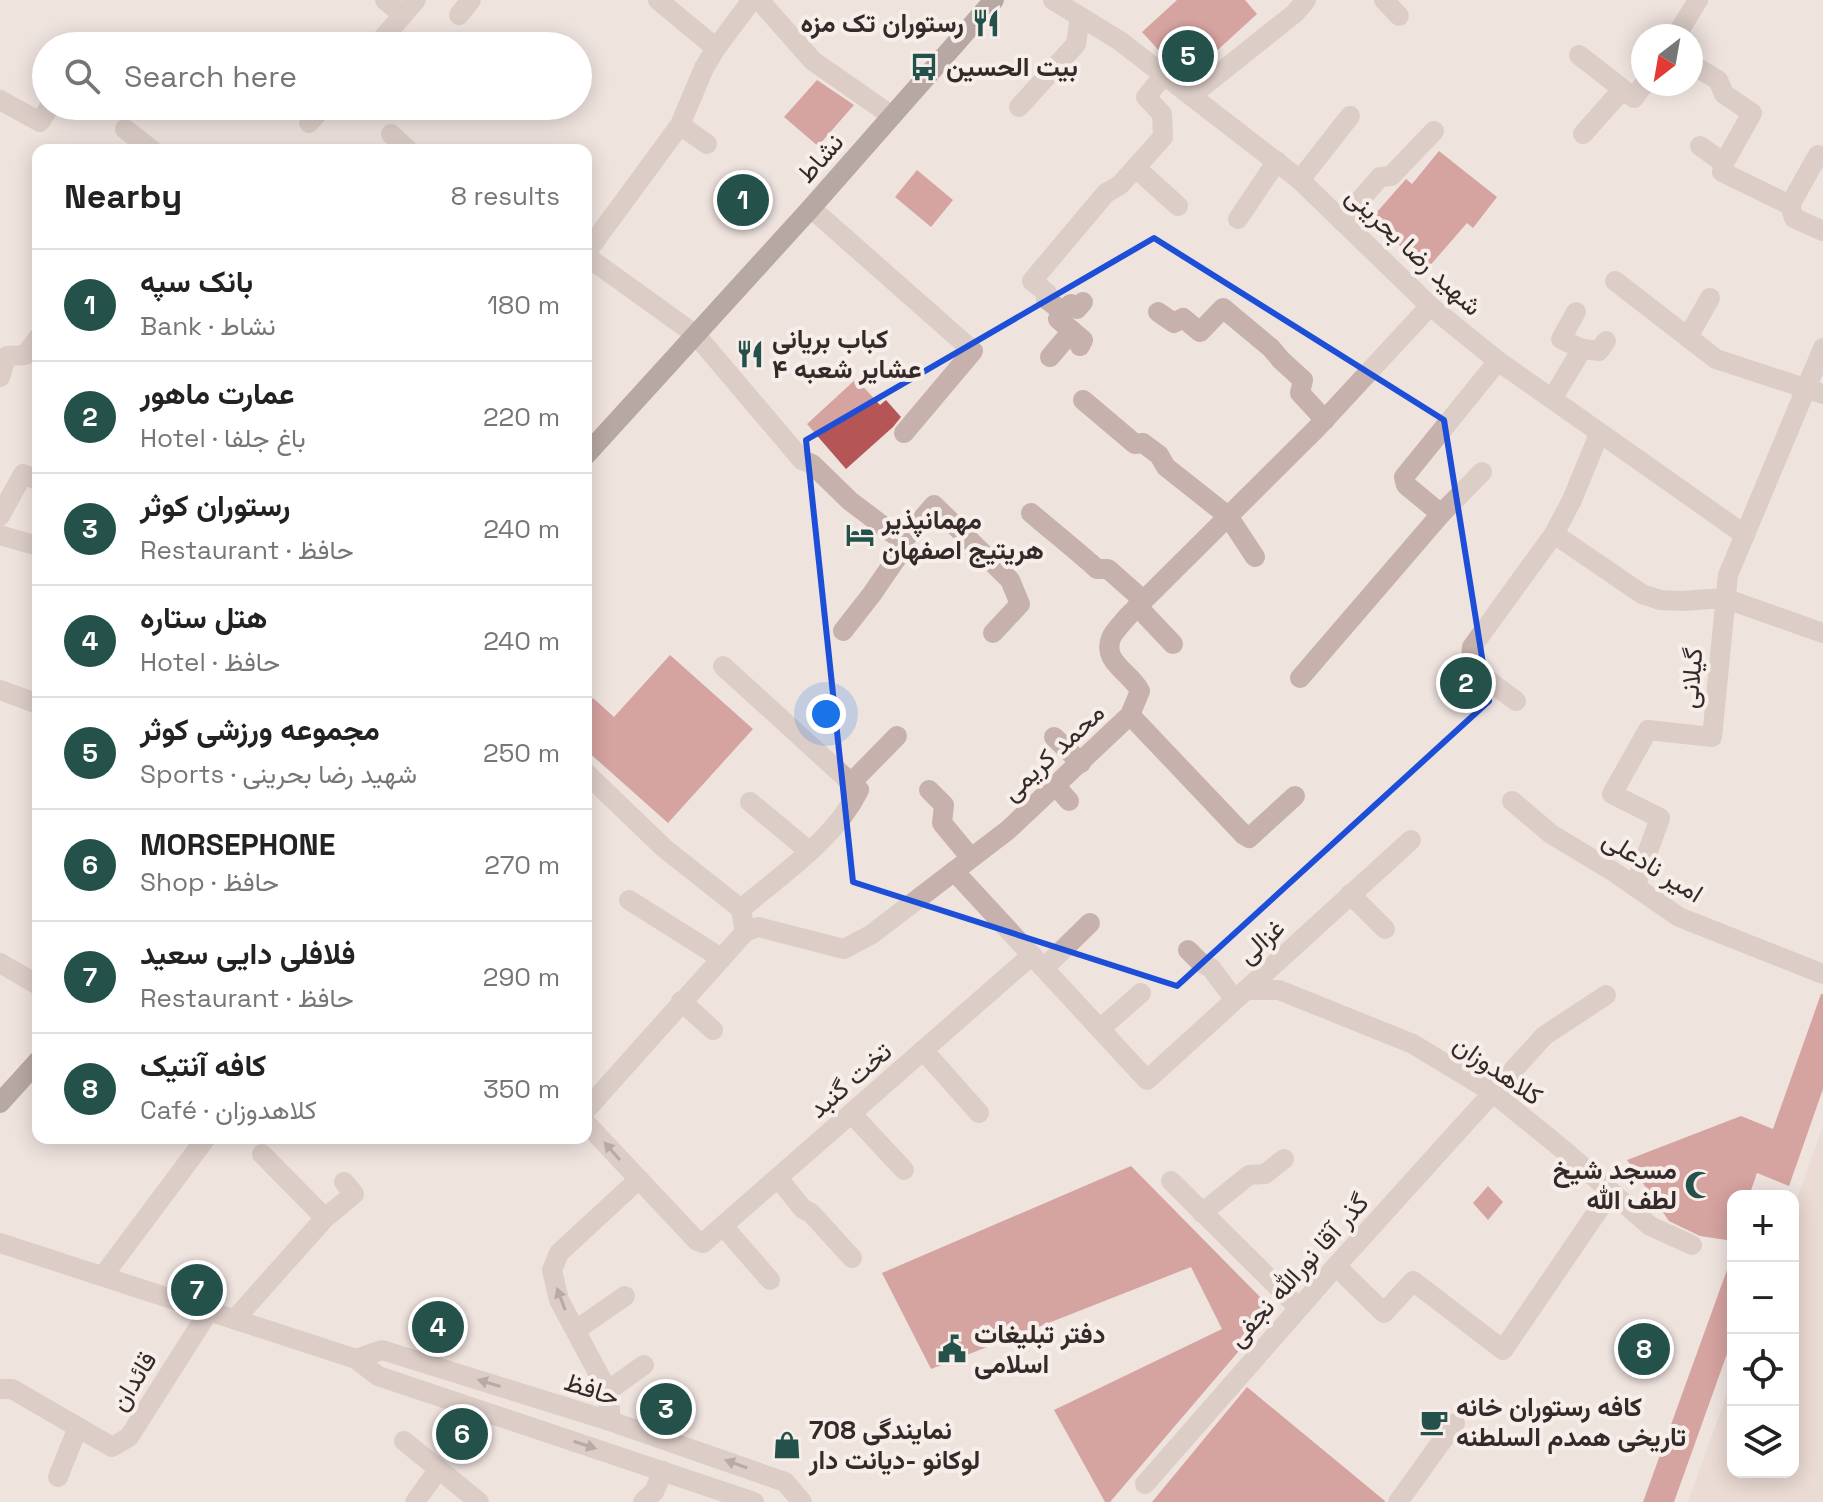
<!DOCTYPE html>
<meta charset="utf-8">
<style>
body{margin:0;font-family:"Space Grotesk",Vazirmatn,sans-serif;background:#f2f2f2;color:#222}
.controls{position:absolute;right:24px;bottom:24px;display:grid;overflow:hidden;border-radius:16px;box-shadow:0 4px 20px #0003}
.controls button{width:72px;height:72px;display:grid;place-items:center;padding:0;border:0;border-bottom:2px solid #e0e0e0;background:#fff;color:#222;font:40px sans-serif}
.compass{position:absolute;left:1631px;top:24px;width:72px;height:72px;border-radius:50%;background:#fff;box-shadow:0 4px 20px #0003;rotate:211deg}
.you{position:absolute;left:826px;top:714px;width:28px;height:28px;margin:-20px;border:6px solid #fff;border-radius:50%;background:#1a73e8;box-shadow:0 0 0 12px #1a73e833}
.badge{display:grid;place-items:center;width:52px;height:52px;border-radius:50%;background:#245149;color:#fff;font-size:26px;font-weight:700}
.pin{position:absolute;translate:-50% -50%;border:4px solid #fff;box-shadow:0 2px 8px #0006}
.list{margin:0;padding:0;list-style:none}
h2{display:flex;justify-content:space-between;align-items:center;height:104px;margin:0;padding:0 32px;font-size:34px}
h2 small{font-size:26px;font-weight:400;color:#767676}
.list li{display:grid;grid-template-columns:52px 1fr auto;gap:24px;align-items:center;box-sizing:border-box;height:112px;padding:0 32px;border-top:2px solid #e0e0e0}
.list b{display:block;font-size:30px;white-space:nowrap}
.list p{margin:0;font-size:26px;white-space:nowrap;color:#767676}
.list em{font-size:26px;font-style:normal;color:#767676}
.icon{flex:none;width:44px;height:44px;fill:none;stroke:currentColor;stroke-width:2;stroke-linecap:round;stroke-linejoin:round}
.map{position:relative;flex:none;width:1823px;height:1502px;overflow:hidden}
.search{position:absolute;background:#fff;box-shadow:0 4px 20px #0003;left:32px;top:32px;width:560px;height:88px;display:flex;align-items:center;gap:20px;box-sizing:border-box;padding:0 28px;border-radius:44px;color:#767676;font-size:30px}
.panel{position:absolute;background:#fff;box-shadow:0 4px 20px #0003;left:32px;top:144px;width:560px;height:1000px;border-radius:16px}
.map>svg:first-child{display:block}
</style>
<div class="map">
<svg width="1823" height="1502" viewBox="0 0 1823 1502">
<rect width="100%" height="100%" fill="#efe3de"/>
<path fill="#e5d1c7" d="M1823,1126V1502H1688L1733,1377V1472H1793V1210Z"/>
<g fill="#b65555">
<path d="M1177,0H1245L1257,14L1188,77L1173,66L1142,32Z"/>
<path d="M817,80L854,105L818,146L784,117Z"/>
<path d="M1439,151L1497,197L1473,228L1467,223L1427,269L1370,220L1406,179L1412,184Z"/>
<path d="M917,170L953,200L931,227L895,197Z"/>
<path d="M856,379L880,405L886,400L901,417L893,427L846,469L807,424Z"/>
<path d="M670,655L753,729L668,823L586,750V706L593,698L614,717Z"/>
<path d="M1821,994H1823V1089L1789,1186L1757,1173L1749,1196H1733V1241L1700,1236L1669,1221L1627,1160L1741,1116L1773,1129Z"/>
<path d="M1131,1166L1263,1300L1262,1324L1110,1502H1105L1054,1410L1222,1329L1191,1267L931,1369L882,1273Z"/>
<path d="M1488,1186L1503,1202L1488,1220L1473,1203Z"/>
<path d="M1731,1259L1733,1260V1337L1674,1502H1643Z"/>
<path d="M1247,1387L1385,1501V1502H1152Z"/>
</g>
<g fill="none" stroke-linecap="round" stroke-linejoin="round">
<g stroke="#c6b1ac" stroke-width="20">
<path d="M385,0L403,15"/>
<path d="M658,0L716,48"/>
<path d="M759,0L813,61L892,116"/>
<path d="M1053,0L1120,41L1300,180L1430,306L1498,361L1745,535"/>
<path d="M1384,0L1399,16"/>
<path d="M459,15L471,0"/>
<path d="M1676,36L1698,0"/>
<path d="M376,46L416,0"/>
<path d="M1579,55L1634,98L1644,84"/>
<path d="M1691,64L1718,80L1724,94L1752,113L1724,163L1722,172L1790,205L1794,218L1823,231"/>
<path d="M1191,96L1295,13L1306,0"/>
<path d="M0,100L40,122L50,106"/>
<path d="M1019,107L1076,44L1080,17"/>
<path d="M309,123L324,106"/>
<path d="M680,125L707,144"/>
<path d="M125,129L152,150"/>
<path d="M391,134L408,150"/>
<path d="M1583,134L1622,90"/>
<path d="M1700,146L1724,163"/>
<path d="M1136,168L1178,206"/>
<path d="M1300,180L1350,116"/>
<path d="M1790,205L1818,155"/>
<path d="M811,208L973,351L904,433"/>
<path d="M1238,219L1277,161"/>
<path d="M1342,221L1380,177L1391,176L1434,131"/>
<path d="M586,253L680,125L704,68L716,48L752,0"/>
<path d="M586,256L696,335L802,460L812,464L850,501L903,541"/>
<path d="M1615,281L1716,359L1823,394"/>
<path d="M1062,311L1071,304L1077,309L1083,302"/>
<path d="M1158,312L1174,323L1183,318L1200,332L1223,308L1271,348L1281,360L1303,380L1300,393L1325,420"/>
<path d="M1576,312L1561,339L1582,349L1599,351L1606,341"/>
<path d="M1688,337L1710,298"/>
<path d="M1080,346L1083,340L1058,319L1062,311L1046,299L1047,293L1032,281L1106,193L1120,185L1163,137L1162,114L1146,97L1164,75"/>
<path d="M1050,357L1072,331"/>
<path d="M0,377L7,356L25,355L38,338"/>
<path d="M1552,399L1582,349"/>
<path d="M1083,400L1135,444L1143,443L1159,455L1166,467L1228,516L1255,557"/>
<path d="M1031,513C1053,532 1075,549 1097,569H1108L1143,600"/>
<path d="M1441,514L1406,485L1404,477L1498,361"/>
<path d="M0,516L23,474L38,480"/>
<path d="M1554,534L1642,594L1660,600L1682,601L1724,598L1823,633"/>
<path d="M0,535L38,546"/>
<path d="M1137,606L1173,644"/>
<path d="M843,631L872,594L898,556L903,541L934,505L1010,580L1020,604L993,633"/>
<path d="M723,666L859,790C835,839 782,874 741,909L745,932"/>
<path d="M1300,678L1441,514L1482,472"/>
<path d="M0,690L38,704"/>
<path d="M1516,701C1500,688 1467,671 1472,647L1554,534L1572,500L1599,434"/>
<path d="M1130,715L1244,835L1249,838L1295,796"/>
<path d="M1054,737L1081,763"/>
<path d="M586,773L664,848L741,909"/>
<path d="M851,783L897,736"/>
<path d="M1055,785L1069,801"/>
<path d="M929,790L944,805L942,823L971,858"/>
<path d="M1512,801L1551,834L1614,872L1679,917L1823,974"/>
<path d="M750,802L809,851"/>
<path d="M954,871L1147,1080L1411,840"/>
<path d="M1635,887L1660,818L1612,794L1648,730L1712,737L1728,575L1823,348"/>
<path d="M1350,894L1385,929"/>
<path d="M629,900L721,958"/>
<path d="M1188,950L1200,962L1211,968L1235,1000"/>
<path d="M0,963L38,985"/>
<path d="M1044,968L1090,923"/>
<path d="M1246,990H1279L1413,1044L1492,1092L1566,1152L1650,1226L1692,1245"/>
<path d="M681,1001L713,1030"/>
<path d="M1100,1029L1141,993"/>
<path d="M923,1050L979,1113"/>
<path d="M586,1110L745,932L758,927L844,949L872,934L1008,830L1130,715L1140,691C1131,672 1100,662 1112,636C1116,629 1124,621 1129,615L1316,429L1430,306"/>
<path d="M851,1113L904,1170"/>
<path d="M586,1123L697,1241L703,1243L1032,955"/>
<path d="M262,1154L325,1218"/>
<path d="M778,1178L803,1209L811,1213L852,1258"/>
<path d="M1171,1181L1299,1308"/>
<path d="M1202,1213L1249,1175L1265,1174L1284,1159"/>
<path d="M723,1226L770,1280"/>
<path d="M0,1243L356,1359L378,1376L754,1502"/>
<path d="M1336,1266L1384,1313L1413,1281L1503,1350L1610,1193"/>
<path d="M103,1276L206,1138"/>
<path d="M235,1319L325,1218L354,1194L344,1182"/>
<path d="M576,1330L625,1296"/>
<path d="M356,1359L382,1350L610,1421L785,1482L802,1502"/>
<path d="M0,1389H12L112,1447L129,1437L209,1311"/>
<path d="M606,1392L644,1365"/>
<path d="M610,1421V1409L603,1382L559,1300L552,1270L559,1253L639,1179"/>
<path d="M404,1441L479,1502"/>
<path d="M58,1477L78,1427"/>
<path d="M1145,1484L1336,1266L1544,1036L1606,995"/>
<path d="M415,1502L438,1470"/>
<path d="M643,1502L654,1492L663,1471"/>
<path d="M1398,1502L1455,1423"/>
</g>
<g stroke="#755f5d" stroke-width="20">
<path d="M586,455L811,208L994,0"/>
<path d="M0,1103L38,1061"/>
</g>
</g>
<defs><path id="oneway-solid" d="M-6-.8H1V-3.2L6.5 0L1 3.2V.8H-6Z" transform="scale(2)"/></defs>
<g fill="#766764">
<use href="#oneway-solid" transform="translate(612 1151) rotate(-131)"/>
<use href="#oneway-solid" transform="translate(561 1299) rotate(-111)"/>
<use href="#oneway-solid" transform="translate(489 1383) rotate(-163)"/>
<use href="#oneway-solid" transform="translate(585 1445) rotate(18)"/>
<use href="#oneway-solid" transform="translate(736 1464) rotate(-160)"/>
</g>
<path d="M0 0H1823V1502H0ZM1154,238L1444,420L1489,701L1177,986L853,882L806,440Z" fill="#efe3de" fill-opacity=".55" fill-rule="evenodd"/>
<path fill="none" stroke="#1d4ed8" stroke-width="6" stroke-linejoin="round" d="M1154,238L1444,420L1489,701L1177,986L853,882L806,440Z"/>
<defs>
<symbol id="restaurant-bare" viewBox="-9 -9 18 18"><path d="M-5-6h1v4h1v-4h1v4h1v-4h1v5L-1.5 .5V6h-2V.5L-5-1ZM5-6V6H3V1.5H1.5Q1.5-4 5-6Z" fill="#245149" stroke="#f7eeea" stroke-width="2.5" paint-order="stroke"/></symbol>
<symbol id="bus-bare" viewBox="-9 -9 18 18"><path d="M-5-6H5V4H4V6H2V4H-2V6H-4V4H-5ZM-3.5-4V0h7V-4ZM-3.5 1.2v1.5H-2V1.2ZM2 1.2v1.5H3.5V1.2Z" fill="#245149" stroke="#f7eeea" stroke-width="2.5" paint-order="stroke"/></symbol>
<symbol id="hotel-bare" viewBox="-9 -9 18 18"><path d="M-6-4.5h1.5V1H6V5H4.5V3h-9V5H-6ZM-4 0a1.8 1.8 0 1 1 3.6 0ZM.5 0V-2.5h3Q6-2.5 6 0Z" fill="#245149" stroke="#f7eeea" stroke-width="2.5" paint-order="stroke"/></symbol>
<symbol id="mosque-bare" viewBox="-9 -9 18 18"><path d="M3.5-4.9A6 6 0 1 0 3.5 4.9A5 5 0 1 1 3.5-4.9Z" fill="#245149" stroke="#f7eeea" stroke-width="2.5" paint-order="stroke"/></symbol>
<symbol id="civic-bare" viewBox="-9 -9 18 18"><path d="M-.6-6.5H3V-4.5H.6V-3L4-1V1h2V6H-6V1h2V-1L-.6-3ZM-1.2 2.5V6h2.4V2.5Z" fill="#245149" stroke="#f7eeea" stroke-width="2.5" paint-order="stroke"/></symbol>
<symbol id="cafe-bare" viewBox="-9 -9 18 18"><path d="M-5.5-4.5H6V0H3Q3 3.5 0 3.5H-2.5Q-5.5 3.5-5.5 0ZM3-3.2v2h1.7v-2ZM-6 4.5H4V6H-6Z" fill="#245149" stroke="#f7eeea" stroke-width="2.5" paint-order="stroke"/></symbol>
<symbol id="shop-bare" viewBox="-9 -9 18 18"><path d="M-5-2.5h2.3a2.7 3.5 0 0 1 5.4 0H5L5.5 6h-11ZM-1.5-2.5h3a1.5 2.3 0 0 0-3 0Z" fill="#245149" stroke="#f7eeea" stroke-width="2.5" paint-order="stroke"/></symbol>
</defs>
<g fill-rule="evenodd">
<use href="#restaurant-bare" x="966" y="3" width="40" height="40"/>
<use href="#bus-bare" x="904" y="47" width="40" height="40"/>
<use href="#restaurant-bare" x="730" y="334" width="40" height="40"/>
<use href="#hotel-bare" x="840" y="515" width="40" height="40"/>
<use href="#mosque-bare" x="1679" y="1165" width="40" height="40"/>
<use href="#civic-bare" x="932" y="1329" width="40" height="40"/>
<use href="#cafe-bare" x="1414" y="1402" width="40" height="40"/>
<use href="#shop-bare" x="767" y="1425" width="40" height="40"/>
</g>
<g text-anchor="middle" stroke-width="8" stroke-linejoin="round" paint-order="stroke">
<g font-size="26" font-weight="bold" fill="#352a2a" stroke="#f7eeea" text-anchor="start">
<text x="964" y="32" text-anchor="end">رستوران تک مزه</text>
<text x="946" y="76">بیت الحسین</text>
<text x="772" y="348">کباب بریانی<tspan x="772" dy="30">عشایر شعبه ۴</tspan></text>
<text x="882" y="529">مهمانپذیر<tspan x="882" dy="30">هریتیج اصفهان</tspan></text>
<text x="1677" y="1179" text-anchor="end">مسجد شیخ<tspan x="1677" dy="30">لطف الله</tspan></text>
<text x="974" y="1343">دفتر تبلیغات<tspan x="974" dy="30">اسلامی</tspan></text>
<text x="1456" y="1416">کافه رستوران خانه<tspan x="1456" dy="30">تاریخی همدم السلطنه</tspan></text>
<text x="809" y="1439">نمایندگی 708<tspan x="809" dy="30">لوکانو -دیانت دار</tspan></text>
</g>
<g font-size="26" fill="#352a2a" stroke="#f7eeea">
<text transform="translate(820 158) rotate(-49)" y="9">نشاط</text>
<text transform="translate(1414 251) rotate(43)" y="9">شهید رضا بحرینی</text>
<text transform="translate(1691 678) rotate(-85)" y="9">گیلانی</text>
<text transform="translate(1053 752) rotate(-43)" y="9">محمد کریمی</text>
<text transform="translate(1653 866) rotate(32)" y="9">امیر نادعلی</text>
<text transform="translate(1261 941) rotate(-42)" y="9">غزالی</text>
<text transform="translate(1498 1070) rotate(35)" y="9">کلاهدوزان</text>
<text transform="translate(850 1080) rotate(-41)" y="9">تخت گنبد</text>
<text transform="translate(1298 1270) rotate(-48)" y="9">گذر آقا نورالله نجفی</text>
<text transform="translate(133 1381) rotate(-58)" y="9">قائدان</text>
<text transform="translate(592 1389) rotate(18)" y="9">حافظ</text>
</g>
</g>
</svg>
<div class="controls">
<button>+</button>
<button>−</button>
<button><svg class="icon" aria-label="locate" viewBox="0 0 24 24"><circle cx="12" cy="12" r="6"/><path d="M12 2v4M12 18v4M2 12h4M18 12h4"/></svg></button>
<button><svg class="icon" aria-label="layers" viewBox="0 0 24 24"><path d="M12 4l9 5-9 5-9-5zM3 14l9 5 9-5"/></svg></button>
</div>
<svg class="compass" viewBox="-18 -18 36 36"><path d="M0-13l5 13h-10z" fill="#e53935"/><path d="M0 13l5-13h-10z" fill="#767676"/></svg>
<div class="you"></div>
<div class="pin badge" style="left:743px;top:200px">1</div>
<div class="pin badge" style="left:1466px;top:683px">2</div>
<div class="pin badge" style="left:666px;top:1409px">3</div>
<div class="pin badge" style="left:438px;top:1327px">4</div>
<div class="pin badge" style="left:1188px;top:56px">5</div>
<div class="pin badge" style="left:462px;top:1434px">6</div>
<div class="pin badge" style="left:197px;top:1290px">7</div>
<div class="pin badge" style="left:1644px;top:1349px">8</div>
<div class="search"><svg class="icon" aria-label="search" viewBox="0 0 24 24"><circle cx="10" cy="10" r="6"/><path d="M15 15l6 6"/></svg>Search here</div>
<section class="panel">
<h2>Nearby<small>8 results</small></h2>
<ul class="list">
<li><span class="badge">1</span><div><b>بانک سپه</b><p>Bank · نشاط</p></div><em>180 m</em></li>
<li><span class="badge">2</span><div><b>عمارت ماهور</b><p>Hotel · باغ جلفا</p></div><em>220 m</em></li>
<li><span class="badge">3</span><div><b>رستوران کوثر</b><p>Restaurant · حافظ</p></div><em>240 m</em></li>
<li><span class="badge">4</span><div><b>هتل ستاره</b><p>Hotel · حافظ</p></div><em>240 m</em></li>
<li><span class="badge">5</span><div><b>مجموعه ورزشی کوثر</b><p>Sports · شهید رضا بحرینی</p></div><em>250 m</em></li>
<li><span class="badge">6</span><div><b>MORSEPHONE</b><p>Shop · حافظ</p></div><em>270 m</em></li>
<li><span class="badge">7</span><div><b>فلافلی دایی سعید</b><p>Restaurant · حافظ</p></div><em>290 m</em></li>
<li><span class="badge">8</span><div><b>کافه آنتیک</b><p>Café · کلاهدوزان</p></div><em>350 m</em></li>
</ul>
</section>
</div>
